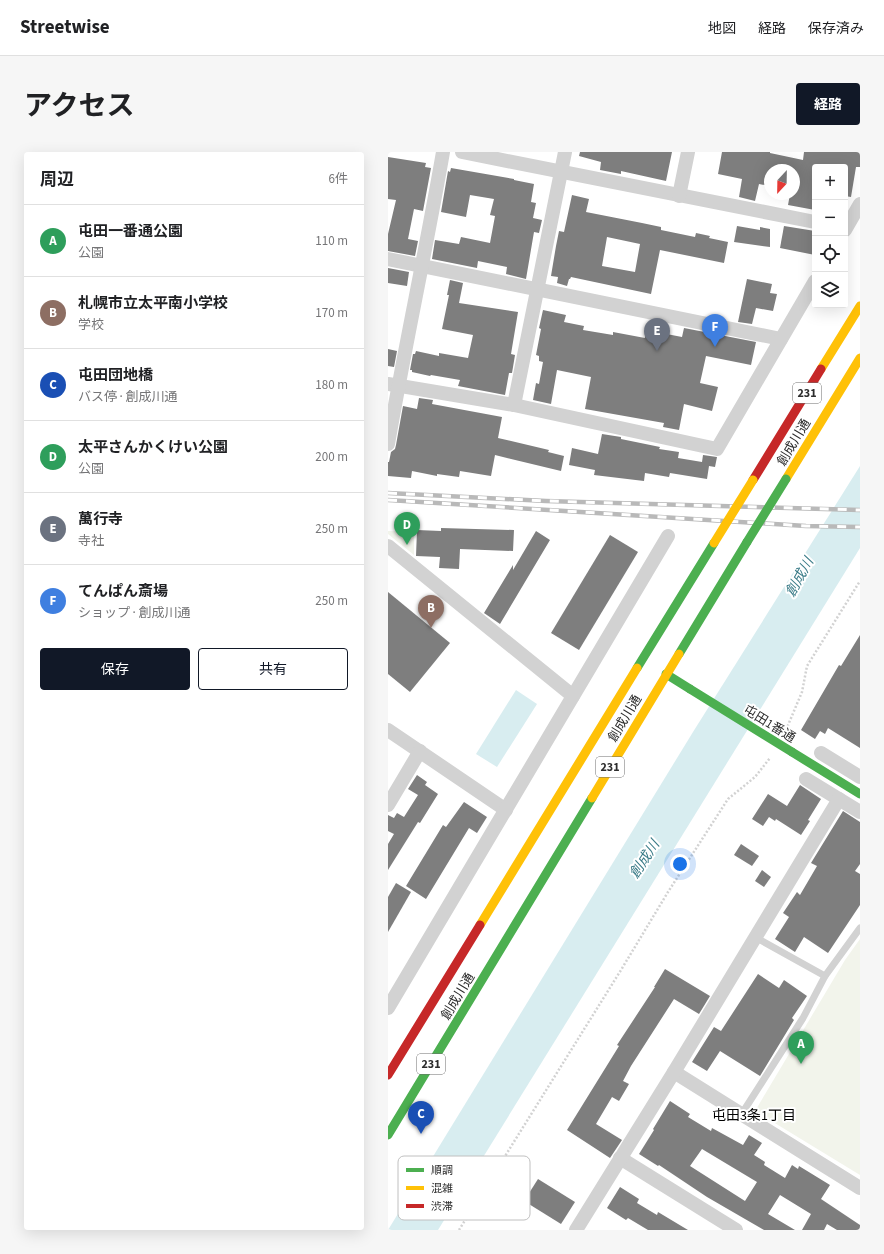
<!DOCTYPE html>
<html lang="ja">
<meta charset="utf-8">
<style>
body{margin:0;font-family:"Source Sans 3","Noto Sans JP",sans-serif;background:#f6f6f6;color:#202124}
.controls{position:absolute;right:12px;top:12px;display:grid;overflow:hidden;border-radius:4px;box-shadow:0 4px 16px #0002}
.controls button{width:36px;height:36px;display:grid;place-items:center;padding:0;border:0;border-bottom:1px solid #e0e0e0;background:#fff;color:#202124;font:20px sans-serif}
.compass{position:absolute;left:376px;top:12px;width:36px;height:36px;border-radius:50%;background:#fff;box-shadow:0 4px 16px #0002;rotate:202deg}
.you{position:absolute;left:292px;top:712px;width:14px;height:14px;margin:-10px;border:3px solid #fff;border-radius:50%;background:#1a73e8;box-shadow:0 0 0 6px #1a73e833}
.badge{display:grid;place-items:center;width:26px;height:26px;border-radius:50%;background:#111827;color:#fff;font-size:13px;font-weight:700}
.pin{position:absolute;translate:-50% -33px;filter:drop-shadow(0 1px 2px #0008)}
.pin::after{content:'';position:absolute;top:21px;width:14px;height:12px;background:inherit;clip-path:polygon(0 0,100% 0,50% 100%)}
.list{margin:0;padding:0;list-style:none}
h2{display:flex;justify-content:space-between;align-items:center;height:52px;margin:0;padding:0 16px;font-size:17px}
h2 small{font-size:13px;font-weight:400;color:#757577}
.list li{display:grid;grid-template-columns:26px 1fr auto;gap:12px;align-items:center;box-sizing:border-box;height:72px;padding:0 16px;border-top:1px solid #e0e0e0}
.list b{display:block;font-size:15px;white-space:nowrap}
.list p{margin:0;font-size:13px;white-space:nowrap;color:#757577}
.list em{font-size:13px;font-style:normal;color:#757577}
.actions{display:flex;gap:8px;padding:12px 16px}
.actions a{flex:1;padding:9px 0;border:1px solid #111827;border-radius:4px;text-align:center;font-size:14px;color:#111827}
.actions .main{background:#111827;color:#fff}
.icon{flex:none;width:22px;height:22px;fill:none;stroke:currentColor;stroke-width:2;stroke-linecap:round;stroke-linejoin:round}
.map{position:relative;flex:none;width:472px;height:1078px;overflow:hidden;border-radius:4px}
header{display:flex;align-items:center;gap:24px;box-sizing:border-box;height:56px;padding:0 20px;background:#fff;border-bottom:1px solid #e0e0e0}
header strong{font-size:19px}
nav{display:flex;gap:22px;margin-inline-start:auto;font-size:14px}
.intro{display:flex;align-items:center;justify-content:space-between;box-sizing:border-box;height:96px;padding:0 24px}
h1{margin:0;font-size:28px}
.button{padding:10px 18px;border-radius:4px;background:#111827;color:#fff;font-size:14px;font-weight:700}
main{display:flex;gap:24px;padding:0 24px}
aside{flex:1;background:#fff;border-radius:4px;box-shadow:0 4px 16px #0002}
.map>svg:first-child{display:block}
</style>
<header>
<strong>Streetwise</strong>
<nav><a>地図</a><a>経路</a><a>保存済み</a></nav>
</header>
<div class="intro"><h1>アクセス</h1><a class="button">経路</a></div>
<main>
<aside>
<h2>周辺<small>6件</small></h2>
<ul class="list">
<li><span class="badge" style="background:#2e9e5b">A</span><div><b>屯田一番通公園</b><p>公園</p></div><em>110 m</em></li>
<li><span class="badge" style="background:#8d6e63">B</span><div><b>札幌市立太平南小学校</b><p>学校</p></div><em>170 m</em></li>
<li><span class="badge" style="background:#1a4fb4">C</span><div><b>屯田団地橋</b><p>バス停 · 創成川通</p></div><em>180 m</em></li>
<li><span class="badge" style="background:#2e9e5b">D</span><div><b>太平さんかくけい公園</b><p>公園</p></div><em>200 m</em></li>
<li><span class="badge" style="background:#6b7280">E</span><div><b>萬行寺</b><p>寺社</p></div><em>250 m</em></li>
<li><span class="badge" style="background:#3f7fe0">F</span><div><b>てんぱん斎場</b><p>ショップ · 創成川通</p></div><em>250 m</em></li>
</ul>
<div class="actions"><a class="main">保存</a><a>共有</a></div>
</aside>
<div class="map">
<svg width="472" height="1078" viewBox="0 0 472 1078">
<rect width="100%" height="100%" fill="#fff"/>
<g fill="#f2f4eb">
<path d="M0,379L26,380V403L0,382Z"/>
<path d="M472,787V1023L367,959L457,808Z"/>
</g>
<g fill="#d8edf0">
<path d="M472,314V396L50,1078H0L305,580Z"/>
<path d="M128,538L149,552L109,615L88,602Z"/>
</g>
<g fill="#7e7e7e" fill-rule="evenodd">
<path d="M192,0H284L278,29L233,19V22L212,18L213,10L191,4Z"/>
<path d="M334,0H382V1L415,8L416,0H472V15H468L463,45L457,44V15H427V58L400,53L402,42H406V18H382V34L371,32L367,49L351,45L354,27L330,22Z"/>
<path d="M0,5L38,11L37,15L43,16L35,59L26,57L20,87L30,89L27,104L0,99V82L8,48L0,47Z"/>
<path d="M63,16L126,27V28L146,32L143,50L148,51L145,66L154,68L151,81L146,80L138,127L118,122L119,115L90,109L89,116L44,107L47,88L71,92L73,85L102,91L107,64L102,63L106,47L82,43L78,65L53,60L60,19L62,20Z"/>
<path d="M184,43L201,47L198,60L254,71L273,75V78L307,85L308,81L322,84L321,86L340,90L336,111L272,98L263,142L183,125L182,127H181L179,134L169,131L170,125L163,124L168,94L171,79L176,80ZM219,85L252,92L247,120L214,114Z"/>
<path d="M349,74L372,78V75L382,77V95L346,90Z"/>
<path d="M396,74L427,79V103L392,96Z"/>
<path d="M0,116L21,120L19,134L0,131Z"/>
<path d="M359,127L384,132L382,141L389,142L385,159L368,156L364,172L350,170Z"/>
<path d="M62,128L75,131L71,151L130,160L123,202L127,203L124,221H121L117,243L70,234L72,228L43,223L42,224L24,220V218H22L25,202H27L28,199L51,204V201L80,206L85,183L54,177L61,143H59Z"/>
<path d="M155,158L178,163L176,170L196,174L195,178L225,183V180L257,186L258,178L294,185L296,176L368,190L363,213L318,204L312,231L330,235L324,259L296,252L291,278L275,275L276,271L197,257L203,225L169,218L163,252L145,248L148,231L151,232L155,210L151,209V204L148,203L153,177L151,176Z"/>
<path d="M0,197L9,199L6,215L0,214Z"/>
<path d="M31,246L45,248L44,252L114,265L110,286L161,298L160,300L176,304L173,319L107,303L103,324L72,319L71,325L49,322V324L24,319L23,326L0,324V310H1L3,300L7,297L8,293L15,254L29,257Z"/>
<path d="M214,282L233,285V287L272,295L271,297L291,300L290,306L314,310L315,303L329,305L327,315L321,314L319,327L282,321L281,325L257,321L256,329L206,323L207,318L181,313L184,296L210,302Z"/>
<path d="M53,376L126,378L125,399L72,397L71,417L51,416L52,405L28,404L29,378L53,379Z"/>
<path d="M148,379L162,388L112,472L96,461L125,413V418Z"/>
<path d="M222,383L250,400L191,498L163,481Z"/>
<path d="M0,440L62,491L22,540L0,522Z"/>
<path d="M472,483V596L440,576L437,582L432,579L427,587L413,578L451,513L453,514Z"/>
<path d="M29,623L39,630L37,633L50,642L32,671L30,670L0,718V692L6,682L0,679V663L6,666L9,661L16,665L30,643L20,637Z"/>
<path d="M412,633L433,647L420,668L422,669L413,683L388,667L387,669L381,665L375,674L364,667L380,642L399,654Z"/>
<path d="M76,650L99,665L89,681L81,676L38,747L18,734L55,673L58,675Z"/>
<path d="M455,659L472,670V712L467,719L472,722V753L440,801L416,785L407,800L387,787L401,765L395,761L409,740L412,743L429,714L423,711Z"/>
<path d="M353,692L371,704L364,714L346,703Z"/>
<path d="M374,718L383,725L376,735L367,729Z"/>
<path d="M8,731L23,740L0,780V745Z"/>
<path d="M277,817L322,844L311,862L286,847L243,914L235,929L241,932L231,949L224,945L208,972L234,988L222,1006L179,978L231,894L229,893L267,835H266Z"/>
<path d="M370,822L391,836L396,828L419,844L404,866L406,868L372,924L332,899L319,919L304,910L326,875L333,879Z"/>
<path d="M282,949L302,962L300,965L323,979L324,976L355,993L361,983L374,991L366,1003L377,1010L376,1013L397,1026L404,1013L410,1017L411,1014L442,1033L433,1047L472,1073V1078H449L439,1072L436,1078H414L423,1062L392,1043L380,1062L407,1078H376L319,1045L271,1013L270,1014L251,1002L266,978L265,977ZM314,997L369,1030L357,1049L302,1014Z"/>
<path d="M150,1027L187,1050L173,1072L136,1049Z"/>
<path d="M232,1035L251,1047L249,1051L269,1063L270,1060L300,1078H260L240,1066L238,1068L219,1056Z"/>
</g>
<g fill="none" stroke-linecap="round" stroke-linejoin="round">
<g stroke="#d2d2d2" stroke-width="2.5" stroke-dasharray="2 2" stroke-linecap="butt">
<path d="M398,578L414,540L419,514L472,429"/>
<path d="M71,1078L233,818L280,740L340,647L367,625L382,606"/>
</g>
<g stroke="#d2d2d2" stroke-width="7">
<path d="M367,785L437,824L472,776"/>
<path d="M353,963L415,866L437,824"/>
</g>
<g stroke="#d2d2d2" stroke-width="14">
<path d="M74,0L427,70"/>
<path d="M291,44L300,0"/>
<path d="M457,78L472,52"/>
<path d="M0,107L393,187"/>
<path d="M0,232L126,253L329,297L427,129"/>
<path d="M126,253L177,0"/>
<path d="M0,292C17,194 38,98 55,0"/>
<path d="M0,394L185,544"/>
<path d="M0,578L118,658"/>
<path d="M433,601L472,625"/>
<path d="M418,627L472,660"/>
<path d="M0,653L32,599"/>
<path d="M0,856L280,384"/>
<path d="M286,920L472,1036"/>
<path d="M232,1006L348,1078"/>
<path d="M188,1078L286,920L451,647"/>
</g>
<g stroke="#4caf50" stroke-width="9">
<path d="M291,502L359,390"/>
<path d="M249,516L326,391"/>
<path d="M278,522L302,537"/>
<path d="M404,600L472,642"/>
<path d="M0,983L204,646"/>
</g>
<g stroke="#ffc107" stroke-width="9">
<path d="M433,217L472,154"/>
<path d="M398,327L472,206"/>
<path d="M204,646L291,502"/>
<path d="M92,773L249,516"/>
</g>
<g stroke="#c62828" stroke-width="9">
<path d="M365,328L433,217"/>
<path d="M0,923L92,773"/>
</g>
<defs>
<g id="rail">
<path d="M0,341L158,349L472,358"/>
<path d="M0,348L418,374L472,375"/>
</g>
</defs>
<use href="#rail" stroke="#b9b9b9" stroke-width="4.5"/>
<use href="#rail" stroke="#fff" stroke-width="3" stroke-dasharray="9" stroke-linecap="butt"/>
<g stroke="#4caf50" stroke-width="9">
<path d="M359,390L398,327"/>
<path d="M302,537L404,600"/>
</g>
<path stroke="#ffc107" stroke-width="9" d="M326,391L365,328"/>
</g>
<g text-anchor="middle" stroke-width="4" stroke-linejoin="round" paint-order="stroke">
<g fill="#fff" stroke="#6c6c6c" stroke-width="1">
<rect x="405" y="231" width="28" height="20" rx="3"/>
<rect x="208" y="605" width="28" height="20" rx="3"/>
<rect x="29" y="902" width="28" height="20" rx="3"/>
</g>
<g font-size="12" font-weight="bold" fill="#2d2d2d">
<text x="419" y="245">231</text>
<text x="222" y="619">231</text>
<text x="43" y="916">231</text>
</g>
<g font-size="13" fill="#2d2d2d" stroke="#fff">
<text transform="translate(405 290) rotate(-59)" y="5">創成川通</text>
<text transform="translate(236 566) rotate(-59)" y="5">創成川通</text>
<text transform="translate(382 571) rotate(32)" y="5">屯田1番通</text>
<text transform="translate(69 844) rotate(-59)" y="5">創成川通</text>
</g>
<g font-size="14" font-style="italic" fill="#3b7c88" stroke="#fff">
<text transform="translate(411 425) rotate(-61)" y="5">創成川</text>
<text transform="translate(256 707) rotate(-57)" y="5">創成川</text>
</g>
<g font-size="14" fill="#000" stroke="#fff">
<text x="366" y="968">屯田3条1丁目</text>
</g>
</g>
<rect x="10" y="1004" width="132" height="64" rx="6" fill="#fff" stroke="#c0c0c0" stroke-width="1"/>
<rect x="18" y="1016" width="18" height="4" fill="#4caf50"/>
<rect x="18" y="1034" width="18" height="4" fill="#ffc107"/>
<rect x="18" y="1052" width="18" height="4" fill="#c62828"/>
<g font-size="11" fill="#2d2d2d">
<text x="43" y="1022">順調</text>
<text x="43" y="1040">混雑</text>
<text x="43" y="1058">渋滞</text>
</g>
</svg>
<div class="controls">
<button>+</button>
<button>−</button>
<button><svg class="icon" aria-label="locate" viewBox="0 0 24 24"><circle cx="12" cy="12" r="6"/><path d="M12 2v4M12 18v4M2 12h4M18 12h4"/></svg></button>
<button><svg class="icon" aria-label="layers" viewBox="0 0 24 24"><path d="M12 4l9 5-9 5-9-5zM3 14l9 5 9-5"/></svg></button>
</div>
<svg class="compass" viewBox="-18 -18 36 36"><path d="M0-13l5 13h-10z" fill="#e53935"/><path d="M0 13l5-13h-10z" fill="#757577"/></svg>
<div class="you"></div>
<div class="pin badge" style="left:413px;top:912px;background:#2e9e5b">A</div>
<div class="pin badge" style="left:43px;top:476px;background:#8d6e63">B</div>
<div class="pin badge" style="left:33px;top:982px;background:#1a4fb4">C</div>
<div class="pin badge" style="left:19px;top:393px;background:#2e9e5b">D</div>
<div class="pin badge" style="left:269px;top:199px;background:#6b7280">E</div>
<div class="pin badge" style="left:327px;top:195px;background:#3f7fe0">F</div>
</div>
</main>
